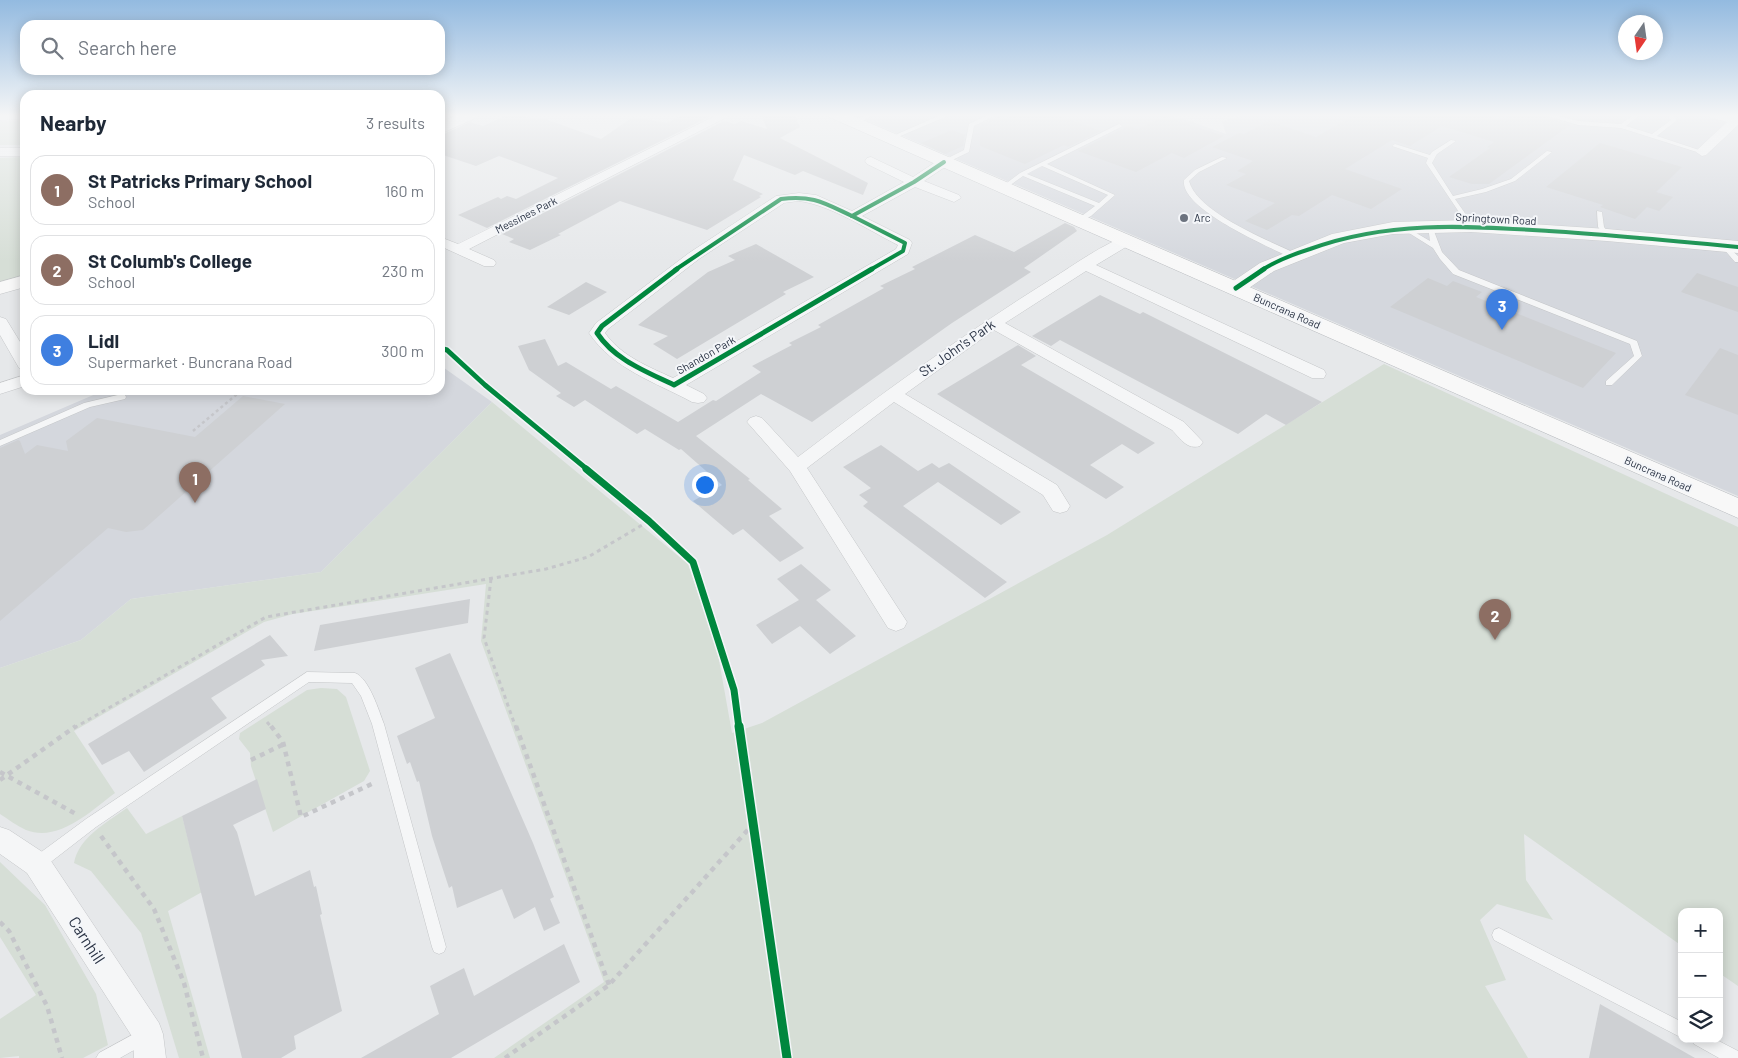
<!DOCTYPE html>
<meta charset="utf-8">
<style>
body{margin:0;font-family:Barlow,sans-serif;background:#f6f6f7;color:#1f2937}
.controls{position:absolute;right:15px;bottom:15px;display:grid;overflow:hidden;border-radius:10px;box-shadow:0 2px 12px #0003}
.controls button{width:45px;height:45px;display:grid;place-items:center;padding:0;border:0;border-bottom:1px solid #e0e1e3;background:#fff;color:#1f2937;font:25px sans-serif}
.compass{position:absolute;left:1618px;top:15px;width:45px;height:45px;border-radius:50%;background:#fff;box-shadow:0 2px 12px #0003;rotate:193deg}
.you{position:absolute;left:704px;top:484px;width:18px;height:18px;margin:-12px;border:4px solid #fff;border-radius:50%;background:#1a73e8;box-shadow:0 0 0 8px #1a73e833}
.badge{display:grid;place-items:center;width:32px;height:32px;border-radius:50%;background:#6c737f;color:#fff;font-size:16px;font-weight:700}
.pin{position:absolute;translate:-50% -41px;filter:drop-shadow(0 1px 2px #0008)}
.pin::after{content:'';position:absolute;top:26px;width:18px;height:15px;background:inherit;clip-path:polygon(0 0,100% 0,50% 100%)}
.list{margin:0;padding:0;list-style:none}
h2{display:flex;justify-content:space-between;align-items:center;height:65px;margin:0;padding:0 20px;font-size:21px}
h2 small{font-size:16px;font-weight:400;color:#747a83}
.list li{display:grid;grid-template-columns:32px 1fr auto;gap:15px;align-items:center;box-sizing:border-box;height:70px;margin:0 10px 10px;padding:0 10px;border:1px solid #e0e1e3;border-radius:15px}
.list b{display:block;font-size:19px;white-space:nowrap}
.list p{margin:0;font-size:16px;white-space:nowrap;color:#747a83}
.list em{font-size:16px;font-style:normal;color:#747a83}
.icon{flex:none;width:28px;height:28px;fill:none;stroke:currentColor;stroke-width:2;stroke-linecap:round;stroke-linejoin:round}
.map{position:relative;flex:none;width:1738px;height:1058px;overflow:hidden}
.search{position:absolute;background:#fff;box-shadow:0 2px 12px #0003;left:20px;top:20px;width:425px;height:55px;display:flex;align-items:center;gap:12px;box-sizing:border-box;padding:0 18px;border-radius:15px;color:#747a83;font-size:19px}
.panel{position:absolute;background:#fff;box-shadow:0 2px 12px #0003;left:20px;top:90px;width:425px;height:305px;border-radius:15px}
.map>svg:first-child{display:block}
</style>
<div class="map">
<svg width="1738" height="1058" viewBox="0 0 1738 1058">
<rect width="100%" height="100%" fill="#e6e8ea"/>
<g fill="#d4d7dd">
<path d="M1162,114L1187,120L1226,134L1222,121L1247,114H1738V496L854,115Z"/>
<path d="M440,365L492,402L321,572L131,599L81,640L0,668V435L105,390H440Z"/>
</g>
<g fill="#d6ded6">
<path d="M25,120V145H0V121Z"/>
<path d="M25,157V276L0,283V158Z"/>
<path d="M1384,364L1738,527V986L1719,973V912H1682V946L1524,834L1526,880L1553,920L1497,904L1480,920L1506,980L1485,986L1528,1058H494L604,982L481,641L486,584L293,614L264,622L74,731L115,793C92,810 59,843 26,830C17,826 8,819 0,814V668L81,640L131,599L321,572L492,402L688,564L717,649L732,733L762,723L1107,535Z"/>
<path d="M321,688L337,689L346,697L370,771L364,781L273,832L251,766L250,753L239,739L240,733L307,690Z"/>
<path d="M127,808L146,834L182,816L202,892L168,911L210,1058H179L141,933L91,871L74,863C79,837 106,823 127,808Z"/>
<path d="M0,862L45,905L96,994L108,1045L83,1058H19V1056L0,1058V1019L36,995L0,937Z"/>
</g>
<g fill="#ced0d3">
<path d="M509,114H517L537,120L542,118L601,139L633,117L667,123L683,114H699L709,117L487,228L458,215L498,197L501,199L507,196L516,199L558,178L499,156L476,166L440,154V136L470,122L483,126Z"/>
<path d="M761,114H794L800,127L780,138L868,183L863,195L803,171L795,175L744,155L733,180L763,194L759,196L761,197L707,230L620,201L558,234L561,235L530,250L509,242L514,239L502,234L724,121L735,124L741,121L767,129Z"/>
<path d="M1016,114H1054L1101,131L1068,147L1064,145L1025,164L980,146V125L998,116L1005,119Z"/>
<path d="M1356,114H1483L1506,121L1507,114H1539L1570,125L1489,184H1472L1449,177L1490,148L1487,147L1494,142L1442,126L1410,146L1392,140L1345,169L1402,189L1371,209L1332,195L1299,216L1292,215L1267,230L1245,221L1275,203L1226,185L1246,174L1237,171L1253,161L1212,147L1239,133L1244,134L1269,121L1316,137Z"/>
<path d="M1164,116L1224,136L1184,158L1172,153L1136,172L1078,151L1128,126L1138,129Z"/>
<path d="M952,130L965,135L963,146L945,154L921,143Z"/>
<path d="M1600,143L1682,167L1656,192L1673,197L1659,211L1647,207L1635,219L1600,207L1603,205L1546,187Z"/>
<path d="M1065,223L1074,227L1077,231L1024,268L1031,272L952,323L812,422L761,394L696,436L750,479L748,480L782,509L769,516L804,548L780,562L743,529L733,535L693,501L722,485L681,449L679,450L645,429L637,434L585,400L574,407L556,396L561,393L529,370L518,346L545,339L558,366L566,362L611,389L616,386L678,422L713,400L716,401L761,372L752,366L792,345L789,343L821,327L818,325L884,288L880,286L915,269L912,267L975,235L1014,252Z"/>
<path d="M756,244L814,277L783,292L786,294L677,359L653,344L668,336L638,325L708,272L735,260L728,256Z"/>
<path d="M1697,273L1738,287V312L1681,292Z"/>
<path d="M1428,278L1447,286L1453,281L1482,292L1476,297L1616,353L1583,388L1390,307Z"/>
<path d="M586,282L607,292L569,315L547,307Z"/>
<path d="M1100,295L1140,314L1143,312L1322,402L1286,425L1266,414L1238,434L1060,340L1051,346L1032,336Z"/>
<path d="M1018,345L1036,356L1021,365L1155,443L1138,454L1122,444L1090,465L1124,487L1106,499L937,394Z"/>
<path d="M1720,348L1738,355V415L1685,395Z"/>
<path d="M243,396L285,404L143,530L126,532L108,528L0,621V448L18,440L20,441L25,454L37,445L68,451L66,441L97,418L195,437Z"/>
<path d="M881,445L918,471L932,463L939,468L949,463L1021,512L1001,525L938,482L903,506L1007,582L985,598L863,506L868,502L859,495L871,488L843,467Z"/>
<path d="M801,564L831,590L816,600L856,636L830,654L800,626L772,644L756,625L799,600L777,579Z"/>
<path d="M470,599L468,623L314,651L320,625Z"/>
<path d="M270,635L288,656L261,660L265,665L211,698L227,718L144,772L129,751L102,765L88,744Z"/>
<path d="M450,653L533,843L554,897L550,899L560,923L544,931L535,907L514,919L502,889L457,908L452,886L449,888L432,836L419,781L417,782L410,762L407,764L397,736L435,718L415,668Z"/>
<path d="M257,779L266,809L233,825L237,832L255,896L310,870L314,887L316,886L322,914L320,915L342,1011L294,1036L296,1049L281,1058H242L182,816Z"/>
<path d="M564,944L580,982L451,1058H361L439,1014L430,986L464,968L474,996Z"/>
<path d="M1600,1004L1695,1058H1589Z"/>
</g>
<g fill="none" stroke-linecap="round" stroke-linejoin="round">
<defs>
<g id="lane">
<path d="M867,114H875L857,124L852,123Z"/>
<path d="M943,114H952L891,140L886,139Z"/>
<path d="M990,114H998L974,126L969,152L946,163H942V161L964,150L969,124Z"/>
<path d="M1541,114H1552L1578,121L1621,124L1634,114H1641L1626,126L1652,134L1671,120L1669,117L1660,114H1671L1677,120L1657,136L1705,152L1700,153L1621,128L1578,125Z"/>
<path d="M25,115V119L0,120V116Z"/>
<path d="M1119,124L1122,126L1121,127L1047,164L1115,195L1091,216L1080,222L1075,221L1095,206L1023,176L1005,189L1000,188L1020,173ZM1042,166L1108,195L1099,203L1027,174Z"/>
<path d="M1451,140L1456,141L1437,154L1432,163L1453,196L1482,189L1511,179L1547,151L1552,152L1515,181L1486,192L1455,199L1474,226L1471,228L1469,227L1426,163L1428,158L1392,146L1395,144L1430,155L1432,152Z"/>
<path d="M1222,157L1227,158L1199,172L1189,181C1197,212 1267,240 1295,253V257H1289C1266,245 1180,209 1184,180L1195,170Z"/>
<path d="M1597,211L1602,212L1604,227L1610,235L1609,236H1605L1598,227Z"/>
<path d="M1428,226H1432L1442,252L1459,270L1637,341L1642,356L1612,385H1606V381L1634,356L1630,344L1453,274L1440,259L1433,248L1401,228L1406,227L1430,241Z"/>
<path d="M1726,245L1738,256V262H1735L1722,247Z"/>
<path d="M122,394L125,395L126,397L125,399L90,407L0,446V440L84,403Z"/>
<path d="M307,672L355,673C369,678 379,711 384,724L446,947L444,952L439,954L434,952L432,947L372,724L361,696L352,683L309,682L96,827L43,868L38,869L33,868L31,863L33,858L86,819Z"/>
<path d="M1499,928L1682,1022V1038L1494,940L1492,935L1494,930Z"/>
<path d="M145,1028L150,1031L153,1036L150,1041L120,1058H96L99,1053Z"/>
<path d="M1691,1039H1715L1738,1051V1058H1719L1694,1044Z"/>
</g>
<g id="street">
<path d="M719,114H733L469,249L494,260L496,263L494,266H484L440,246V237L458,244Z"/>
<path d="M1708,114C1718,114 1729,117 1738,115V125L1706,155L1702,156L1696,152L1698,149L1727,122L1709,117Z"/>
<rect x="0" y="148" width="25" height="8"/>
<path d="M871,157L913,177L940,159H948L950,162L948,165L924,181L959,195L961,198L954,202L915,187L862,216L910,240L912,243L908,254L686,385L704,394L707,398L704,402L698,403L692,402C655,382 613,369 589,333L596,323L689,253L776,196L799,193L816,195L852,211L904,182L867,164L865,161L867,158ZM799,201C831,205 868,230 898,245L896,249L673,378C649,367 621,356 605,333L608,329L699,259L784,203Z"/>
<path d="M1126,237L1133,241L1131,244L1096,265L1324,370L1326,374L1324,378H1312L1086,271L1005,323L1184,422L1203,442L1200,446C1187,450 1181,439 1172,430L994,330L905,394L1057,485L1070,506L1067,511L1060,513L1053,511L1043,495L894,402L807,468L907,622L904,628L896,631L888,628L790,471L747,422L750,418L756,416L762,418L798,457C881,394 965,333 1053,278C1071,267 1107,241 1126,237Z"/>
<path d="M0,317L6,319L25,350V369L19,368L0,335Z"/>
<path d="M25,375V386L0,394V383Z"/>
<path d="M0,827L9,830L47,855L159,1023L163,1034L166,1058H134L133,1038L27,873L0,854Z"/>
</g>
<g id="secondary">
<path d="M459,114H480L478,117L440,134V123Z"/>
<path d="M1471,220L1607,229L1738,241V253L1607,241L1471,232L1393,234L1344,243L1274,271L1243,292L1236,294L1229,292L1226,288L1229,284L1260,263L1332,234L1393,222Z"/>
<path d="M25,275V287L0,294V282Z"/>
</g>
<path id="highway" d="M827,114H849L1738,498V518L829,117Z"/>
</defs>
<use href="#lane" stroke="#c4c6c8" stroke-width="1"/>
<use href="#street" stroke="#c4c6c8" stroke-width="1"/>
<use href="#secondary" stroke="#c4c6c8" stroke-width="1"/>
<use href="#highway" stroke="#b8bbbf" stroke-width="1"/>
<path stroke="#c5c6ca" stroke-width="2.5" stroke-dasharray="3 3" stroke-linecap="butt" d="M193,431L236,395L222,390"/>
<g stroke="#c5c6ca" stroke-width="3" stroke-dasharray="4 4" stroke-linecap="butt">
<path d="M491,579L484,638L516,728"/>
<path d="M267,722L272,728"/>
<path d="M74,728L266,617L546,569L588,557L649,521"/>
</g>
<g stroke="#c5c6ca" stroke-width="4.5" stroke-dasharray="5 5" stroke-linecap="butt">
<path d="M271,726L283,742L301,817L376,782"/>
<path d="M516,726L609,985"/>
<path d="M251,760L284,744"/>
<path d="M0,772L76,814"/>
<path d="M0,780L76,726"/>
<path d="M101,836L154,909L184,983L203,1058"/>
<path d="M0,922L9,931L47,1006L62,1058"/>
<path d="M505,1058L609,985L754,823"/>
</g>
<use href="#lane" fill="#f5f6f7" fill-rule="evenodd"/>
<use href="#street" fill="#f5f6f7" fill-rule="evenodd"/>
<use href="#secondary" fill="#f8f8f8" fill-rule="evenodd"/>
<use href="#highway" fill="#f8f8f8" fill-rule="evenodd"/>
<defs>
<g id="cycleway-far3">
<path d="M852,216L905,243L903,251L870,270"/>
<path d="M852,216L914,182L944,162"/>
<path d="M675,270L781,199C813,195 824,203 852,216"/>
<path d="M1262,270C1276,261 1294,254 1310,249C1389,220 1468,226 1549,231C1612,235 1675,241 1738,247"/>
</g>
<g id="cycleway-far2">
<path d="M677,269L602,326L597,333C615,360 645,371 674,385L872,269"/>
<path d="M1236,288L1264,269"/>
<path d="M440,348L447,350L485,385L588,470"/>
</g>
<path id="cycleway-far1" d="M586,469L649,521L693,562L734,690L739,728"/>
<path id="cycleway" d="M739,726L787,1058"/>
</defs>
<use href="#cycleway-far3" stroke="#f4f6f9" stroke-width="5.5"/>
<use href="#cycleway-far2" stroke="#f4f6f9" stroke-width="8"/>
<use href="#cycleway-far1" stroke="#f4f6f9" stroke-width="10"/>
<use href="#cycleway" stroke="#f4f6f9" stroke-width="12"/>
<use href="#cycleway-far3" stroke="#00873e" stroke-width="4"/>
<use href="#cycleway-far2" stroke="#00873e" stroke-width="5"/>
<use href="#cycleway-far1" stroke="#00873e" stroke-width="7"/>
<use href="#cycleway" stroke="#00873e" stroke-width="9"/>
</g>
<linearGradient id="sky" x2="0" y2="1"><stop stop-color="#93bae0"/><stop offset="0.44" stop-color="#f4f5f6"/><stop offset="1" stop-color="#f4f5f6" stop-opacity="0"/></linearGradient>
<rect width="1738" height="262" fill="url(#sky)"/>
<circle fill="#6c737f" stroke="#f4f6f9" stroke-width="2" cx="1184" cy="218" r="5"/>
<g text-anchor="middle" stroke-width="4" stroke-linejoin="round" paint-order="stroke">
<g font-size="11" fill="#2b3445" stroke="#f4f6f9">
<text transform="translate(526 215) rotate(-27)" y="4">Messines Park</text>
<text transform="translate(1496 219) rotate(3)" y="4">Springtown Road</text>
<text transform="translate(1287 311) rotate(24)" y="4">Buncrana Road</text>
<text transform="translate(706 355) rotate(-30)" y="4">Shandon Park</text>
<text transform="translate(1658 474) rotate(24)" y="4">Buncrana Road</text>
</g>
<g font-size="11" fill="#2b3445" stroke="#f4f6f9" text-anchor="start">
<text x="1194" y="222">Arc</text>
</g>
<g font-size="14" fill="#2b3445" stroke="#f4f6f9">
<text transform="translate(957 348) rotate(-35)" y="5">St. John's Park</text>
</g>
<g font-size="16" fill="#2b3445" stroke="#f4f6f9">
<text transform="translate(87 940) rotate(57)" y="6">Carnhill</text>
</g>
</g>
</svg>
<div class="controls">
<button>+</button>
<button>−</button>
<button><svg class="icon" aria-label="layers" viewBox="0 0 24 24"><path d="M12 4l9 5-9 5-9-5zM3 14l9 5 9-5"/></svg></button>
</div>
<svg class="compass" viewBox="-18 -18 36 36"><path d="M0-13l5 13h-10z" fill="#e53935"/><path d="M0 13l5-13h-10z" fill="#747a83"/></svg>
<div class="you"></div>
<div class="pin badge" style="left:195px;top:503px;background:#8d6e63">1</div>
<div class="pin badge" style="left:1495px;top:640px;background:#8d6e63">2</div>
<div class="pin badge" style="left:1502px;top:330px;background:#3f7fe0">3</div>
<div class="search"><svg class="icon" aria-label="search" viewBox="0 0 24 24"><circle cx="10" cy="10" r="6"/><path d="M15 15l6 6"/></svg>Search here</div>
<section class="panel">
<h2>Nearby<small>3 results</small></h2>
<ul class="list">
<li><span class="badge" style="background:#8d6e63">1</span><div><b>St Patricks Primary School</b><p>School</p></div><em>160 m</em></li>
<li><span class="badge" style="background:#8d6e63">2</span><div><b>St Columb's College</b><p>School</p></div><em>230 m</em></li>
<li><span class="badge" style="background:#3f7fe0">3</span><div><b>Lidl</b><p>Supermarket · Buncrana Road</p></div><em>300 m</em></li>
</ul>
</section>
</div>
